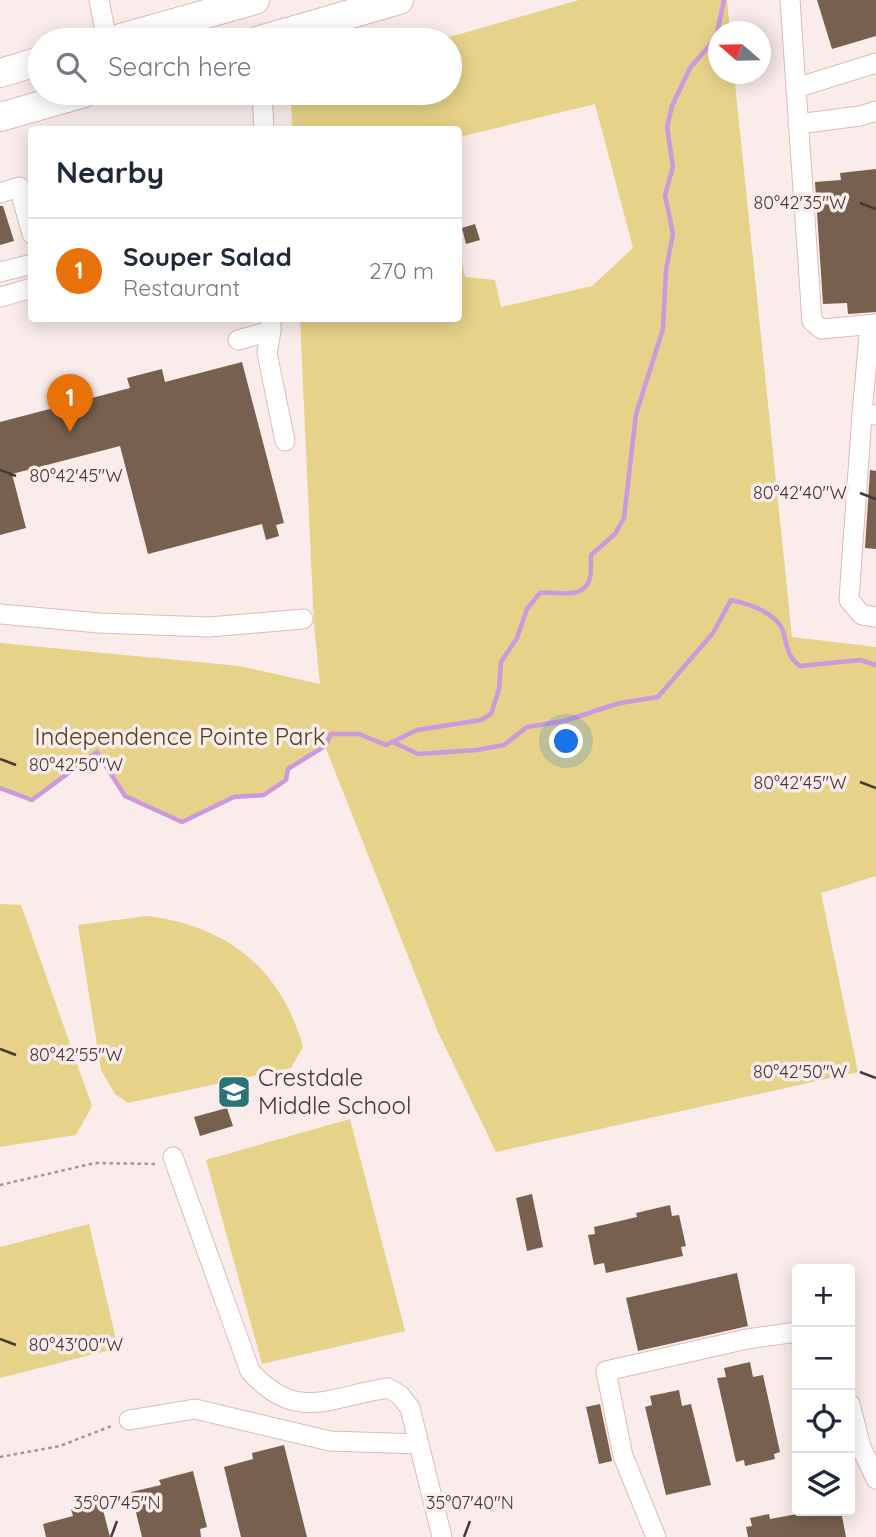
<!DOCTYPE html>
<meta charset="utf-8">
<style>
body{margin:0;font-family:Quicksand,sans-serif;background:#f2f2f3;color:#1f2937}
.controls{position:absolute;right:21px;bottom:21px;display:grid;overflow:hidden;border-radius:7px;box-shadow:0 4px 18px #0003}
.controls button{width:63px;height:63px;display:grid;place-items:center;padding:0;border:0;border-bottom:2px solid #e0e1e3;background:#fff;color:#1f2937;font:35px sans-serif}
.compass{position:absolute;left:708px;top:21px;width:63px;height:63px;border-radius:50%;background:#fff;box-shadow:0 4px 18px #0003;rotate:290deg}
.you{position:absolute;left:567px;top:742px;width:24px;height:24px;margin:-18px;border:5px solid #fff;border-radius:50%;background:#1a73e8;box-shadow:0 0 0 10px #1a73e833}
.badge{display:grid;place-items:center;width:46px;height:46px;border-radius:50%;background:#db2777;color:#fff;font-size:23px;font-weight:700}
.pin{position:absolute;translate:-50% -58px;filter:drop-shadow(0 2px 4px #0008)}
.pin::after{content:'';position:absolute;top:37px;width:24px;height:21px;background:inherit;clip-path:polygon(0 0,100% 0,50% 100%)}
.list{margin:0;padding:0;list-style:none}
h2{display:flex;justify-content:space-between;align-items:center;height:91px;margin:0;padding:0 28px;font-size:30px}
h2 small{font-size:23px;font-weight:400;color:#747a83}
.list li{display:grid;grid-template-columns:46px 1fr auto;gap:21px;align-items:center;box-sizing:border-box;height:105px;padding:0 28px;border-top:2px solid #e0e1e3}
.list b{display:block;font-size:26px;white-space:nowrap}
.list p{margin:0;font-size:23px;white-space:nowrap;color:#747a83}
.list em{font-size:23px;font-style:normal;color:#747a83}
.icon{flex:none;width:38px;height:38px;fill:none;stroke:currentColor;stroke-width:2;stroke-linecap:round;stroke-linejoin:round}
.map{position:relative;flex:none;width:876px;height:1537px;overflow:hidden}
.search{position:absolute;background:#fff;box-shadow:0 4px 18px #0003;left:28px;top:28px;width:434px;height:77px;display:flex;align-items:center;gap:18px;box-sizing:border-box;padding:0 24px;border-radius:38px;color:#747a83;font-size:26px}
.panel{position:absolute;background:#fff;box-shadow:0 4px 18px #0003;left:28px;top:126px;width:434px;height:196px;border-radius:7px}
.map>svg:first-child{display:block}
</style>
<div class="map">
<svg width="876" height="1537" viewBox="0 0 876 1537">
<rect width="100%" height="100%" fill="#faecea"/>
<g fill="#e6d289">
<path d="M579,0H727L730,31L718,32V74H734L792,637L876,647V876L821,893L858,1072L496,1152L438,1032L325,746L288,769L286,780L264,795L234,797L182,822L125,796L96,753L32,800L0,788V643L239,666L320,684L314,625L300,319L458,318L459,248L465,277L495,280L501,307L592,286L633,248L595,104L459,137L458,130L292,129L291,93H450V40H439Z"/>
<path d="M0,904L21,905L92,1106L76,1135L0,1147Z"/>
<path d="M147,916C227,926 281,968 303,1047L291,1068L128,1103L115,1094L101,1070L78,925Z"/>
<path d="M350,1119L405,1331L262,1364L206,1160Z"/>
<path d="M89,1224L118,1348L0,1378V1247Z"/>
</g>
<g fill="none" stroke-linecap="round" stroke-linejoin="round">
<g stroke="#cc98de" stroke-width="4.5">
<path d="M393,742L418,754L477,750L504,745L527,727L564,721L620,703L658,697L713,633L731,600C749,604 776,612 783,631C787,645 787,657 800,666L860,660L876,665"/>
<path d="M0,788L32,800L97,752L125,796L182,822L234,797L264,795L286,780L288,769L325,746L331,734H359L386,745L417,730L481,720L491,714L499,689L501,662L517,638L527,609L540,593C556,590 583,602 590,578C592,571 590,563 591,555L615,534L624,518L636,414L663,329L666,270L673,234L665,195L673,167L667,127L672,106L690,68L716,38L724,0"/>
</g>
</g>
<g fill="#77604e">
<path d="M817,0H876V36L832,49Z"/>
<path d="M876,169V312L848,314L847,303L823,304L815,182L841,180L840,173Z"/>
<path d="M0,206H3L14,241L0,245Z"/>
<path d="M475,224L480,240L466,244L462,228Z"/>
<path d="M242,362L284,523L276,525L279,536L266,540L262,524L148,554L120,446L12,474L26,528L0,535V422L130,388L127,378L162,369L165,382Z"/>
<path d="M870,470L876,471V549L865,548Z"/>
<path d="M227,1108L233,1126L200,1136L194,1117Z"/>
<path d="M532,1194L543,1247L527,1251L516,1198Z"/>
<path d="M670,1205L672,1216L679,1215L686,1246L681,1247L683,1256L606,1273L604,1263L594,1265L588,1235L595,1234L594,1227L637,1217L636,1213Z"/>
<path d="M737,1273L748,1326L638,1351L626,1298Z"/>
<path d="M750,1362L753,1377L763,1375L780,1452L774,1454L775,1459L745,1466L744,1460L736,1462L717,1378L726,1377L724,1368Z"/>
<path d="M679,1390L682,1406L691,1404L711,1485L666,1495L645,1407L652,1405L650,1396Z"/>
<path d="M600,1404L612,1461L599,1464L586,1407Z"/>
<path d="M284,1445L307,1537H241L224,1467L253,1459L252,1453Z"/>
<path d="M193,1471L207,1527L200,1529L201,1537H142L131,1492L161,1485L159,1480Z"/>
<path d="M101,1502L110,1537H46L43,1524L73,1516L71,1509Z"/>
<path d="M797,1511H841L846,1537H748L746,1527L752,1526L750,1518L769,1514L770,1519L797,1514Z"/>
</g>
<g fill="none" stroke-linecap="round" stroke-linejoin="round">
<defs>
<g id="minor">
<path d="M99,0L107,40"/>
<path d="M790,0L812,321L821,329L876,324"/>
<path d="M796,88L876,63"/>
<path d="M262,93L264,130"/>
<path d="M798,124L860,116L876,111"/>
<path d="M0,193L19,187L32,234"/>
<path d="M0,272L32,264"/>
<path d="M0,297L32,288"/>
<path d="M271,331L267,353L285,441"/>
<path d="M238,340L271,331V321"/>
<path d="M862,414L870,325"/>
<path d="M876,415L862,414L849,600L862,615L876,617"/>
<path d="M0,614L99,623L209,627L303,619"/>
<path d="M173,1157L250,1371C297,1424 331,1396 388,1388L400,1395L410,1408L442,1537"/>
<path d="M850,1404L861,1447L876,1479"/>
<path d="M129,1420L195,1409L330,1441L419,1444"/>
<path d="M656,1537L623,1456L606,1371L747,1339L797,1332"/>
</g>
<g id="highway">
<path d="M114,40L255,0"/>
<path d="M260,40L399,0"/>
<path d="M0,73L40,61"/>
<path d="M0,117L84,93"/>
</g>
</defs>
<use href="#minor" stroke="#ddbbb6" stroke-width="21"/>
<use href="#highway" stroke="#ddbbb6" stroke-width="30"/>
<g stroke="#a49694" stroke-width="2.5" stroke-dasharray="3.5 3.5" stroke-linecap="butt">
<path d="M0,1185L95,1163L158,1164"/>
<path d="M0,1457L60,1446L114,1425"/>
</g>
<use href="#minor" stroke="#fff" stroke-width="19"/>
<use href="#highway" stroke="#fff" stroke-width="28"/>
</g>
<path fill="none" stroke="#463836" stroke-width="2.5" d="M860,203L876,209M0,470L16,476M860,493L876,499M0,759L16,765M860,782L876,788M0,1049L16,1055M860,1072L876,1078M0,1339L16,1345M111,1537L117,1521M464,1537L470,1521"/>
<defs>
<symbol id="school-square" viewBox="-11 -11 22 22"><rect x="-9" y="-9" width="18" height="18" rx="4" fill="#2a7478" stroke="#faecea"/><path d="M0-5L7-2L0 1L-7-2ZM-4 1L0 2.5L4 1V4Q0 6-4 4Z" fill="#fff"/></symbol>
</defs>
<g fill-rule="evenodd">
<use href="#school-square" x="215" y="1073" width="38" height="38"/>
</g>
<g text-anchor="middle" stroke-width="7" stroke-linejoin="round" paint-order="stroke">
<g font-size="24" fill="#4d431d" stroke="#faecea">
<text x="180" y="745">Independence Pointe Park</text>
</g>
<g font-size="24" fill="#463836" stroke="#faecea" text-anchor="start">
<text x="258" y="1086">Crestdale<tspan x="258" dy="28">Middle School</tspan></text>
</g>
</g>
<g font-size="18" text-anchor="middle" fill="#463836" stroke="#faecea" stroke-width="7" stroke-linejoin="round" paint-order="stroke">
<text x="800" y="209">80°42'35"W</text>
<text x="76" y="482">80°42'45"W</text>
<text x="800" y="499">80°42'40"W</text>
<text x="76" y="771">80°42'50"W</text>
<text x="800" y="789">80°42'45"W</text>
<text x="76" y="1061">80°42'55"W</text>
<text x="800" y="1078">80°42'50"W</text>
<text x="76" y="1351">80°43'00"W</text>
<text x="117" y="1509">35°07'45"N</text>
<text x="470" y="1509">35°07'40"N</text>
</g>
</svg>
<div class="controls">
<button>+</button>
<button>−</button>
<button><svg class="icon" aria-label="locate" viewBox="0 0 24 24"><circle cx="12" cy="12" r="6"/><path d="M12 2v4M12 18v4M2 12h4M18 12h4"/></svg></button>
<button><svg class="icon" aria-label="layers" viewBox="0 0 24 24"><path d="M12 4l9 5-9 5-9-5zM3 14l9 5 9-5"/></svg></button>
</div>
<svg class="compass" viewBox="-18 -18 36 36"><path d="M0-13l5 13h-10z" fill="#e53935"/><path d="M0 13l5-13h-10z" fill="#747a83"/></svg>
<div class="you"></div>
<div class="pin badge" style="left:70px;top:432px;background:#e8710a">1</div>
<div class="search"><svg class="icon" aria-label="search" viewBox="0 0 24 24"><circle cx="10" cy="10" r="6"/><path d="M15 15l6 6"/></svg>Search here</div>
<section class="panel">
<h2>Nearby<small></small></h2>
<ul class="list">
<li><span class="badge" style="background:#e8710a">1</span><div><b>Souper Salad</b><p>Restaurant</p></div><em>270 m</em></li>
</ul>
</section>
</div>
